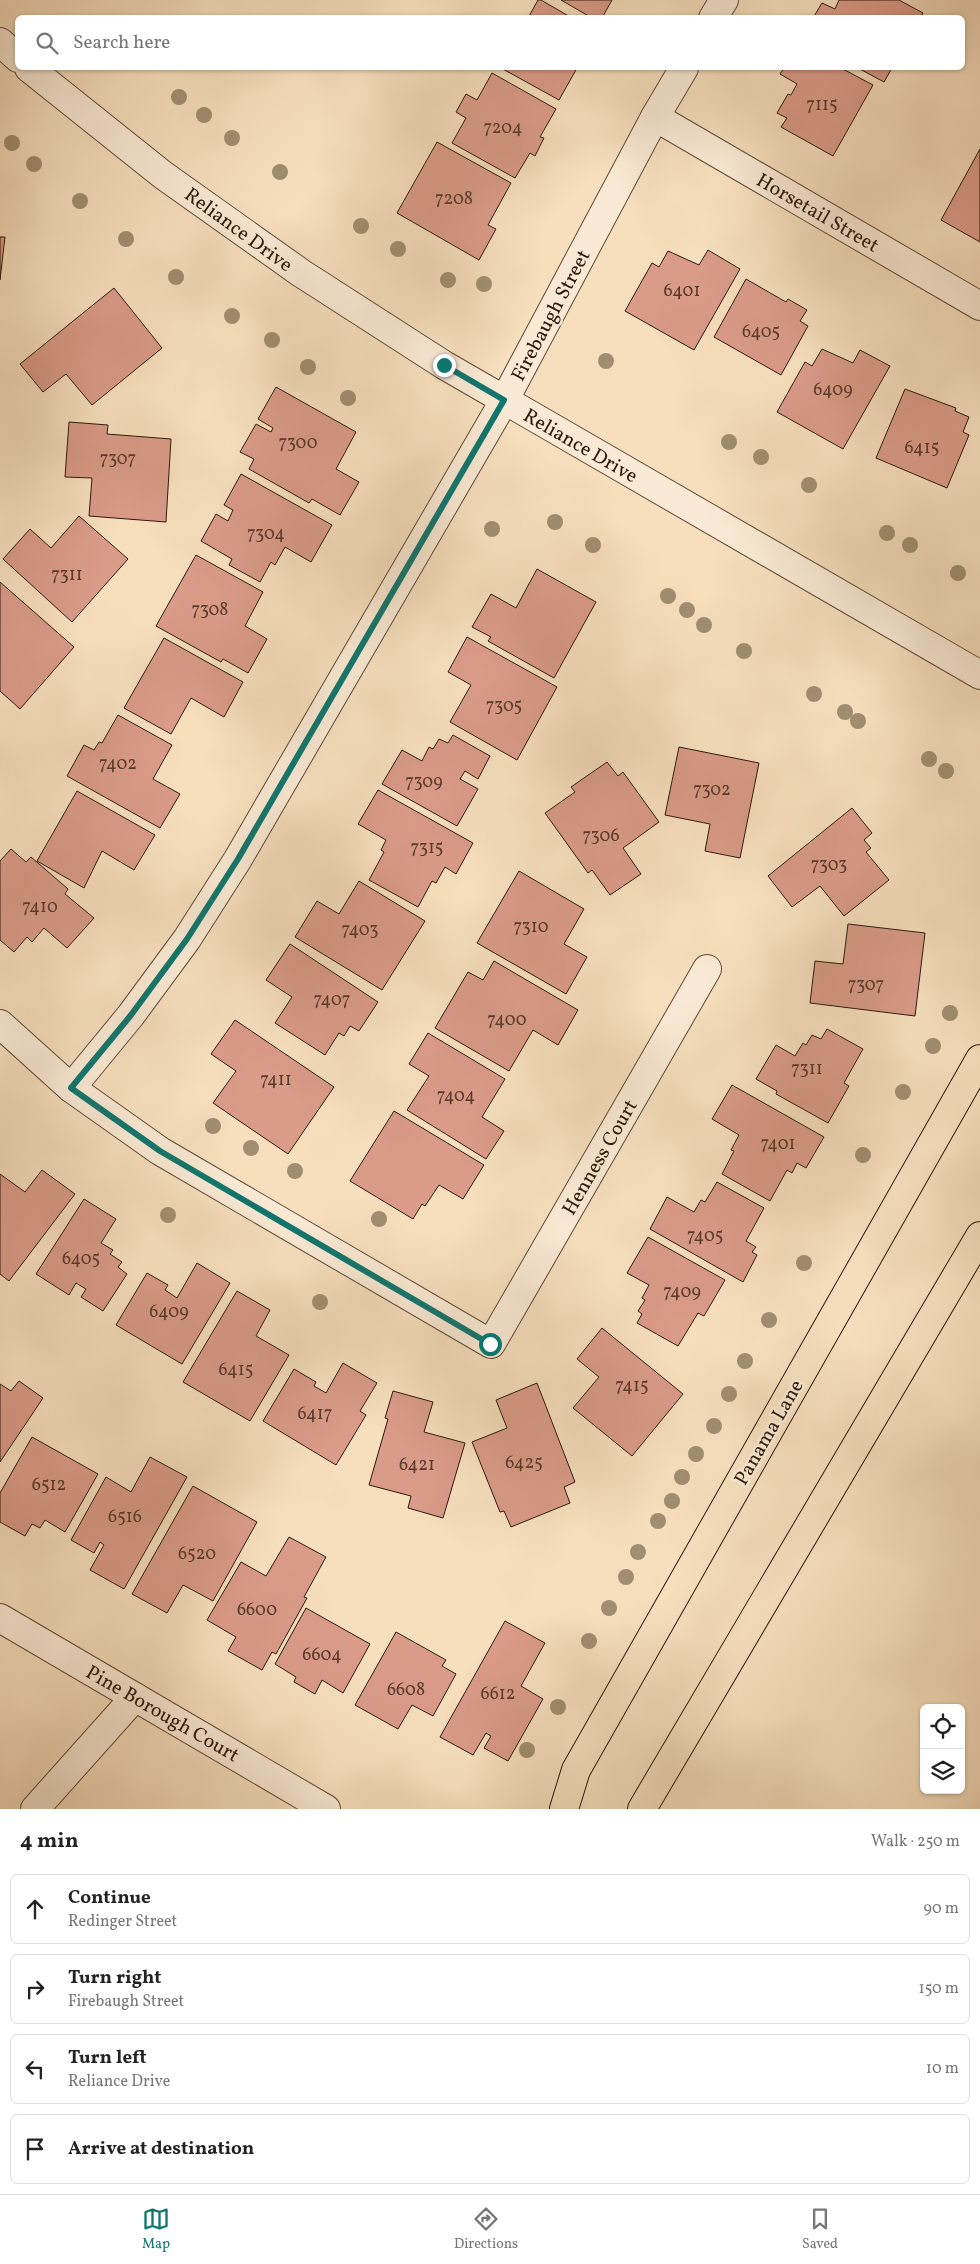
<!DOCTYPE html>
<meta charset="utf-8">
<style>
body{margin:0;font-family:Vollkorn,serif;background:#f2f2f2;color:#222}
.controls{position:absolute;right:15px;bottom:15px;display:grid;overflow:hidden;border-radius:8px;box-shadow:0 1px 4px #0004}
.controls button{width:45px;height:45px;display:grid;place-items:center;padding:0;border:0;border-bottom:1px solid #e0e0e0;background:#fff;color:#222;font:25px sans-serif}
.stop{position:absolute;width:15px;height:15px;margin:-11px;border:4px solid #0f766e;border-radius:50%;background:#fff}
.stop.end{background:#0f766e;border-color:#fff;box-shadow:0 1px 5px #0008}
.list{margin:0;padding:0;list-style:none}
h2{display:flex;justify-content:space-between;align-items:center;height:65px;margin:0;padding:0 20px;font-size:21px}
h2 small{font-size:16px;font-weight:400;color:#767676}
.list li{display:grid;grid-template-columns:32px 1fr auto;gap:15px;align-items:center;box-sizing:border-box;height:70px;margin:0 10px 10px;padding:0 10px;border:1px solid #e0e0e0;border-radius:8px}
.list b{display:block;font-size:19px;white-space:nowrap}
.list p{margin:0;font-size:16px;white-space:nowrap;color:#767676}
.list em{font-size:16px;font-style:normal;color:#767676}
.icon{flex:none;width:28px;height:28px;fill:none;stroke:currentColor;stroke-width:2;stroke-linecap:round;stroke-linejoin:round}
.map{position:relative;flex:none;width:980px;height:1809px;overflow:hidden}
.search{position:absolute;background:#fff;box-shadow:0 1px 4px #0004;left:15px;right:15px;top:15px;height:55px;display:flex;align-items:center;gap:12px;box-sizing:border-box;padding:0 18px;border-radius:8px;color:#767676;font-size:19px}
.sheet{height:385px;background:#fff}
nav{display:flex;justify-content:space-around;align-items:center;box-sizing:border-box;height:70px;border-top:1px solid #e0e0e0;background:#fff;font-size:14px;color:#767676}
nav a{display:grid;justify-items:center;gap:2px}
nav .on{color:#0f766e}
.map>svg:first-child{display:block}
</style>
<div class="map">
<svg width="980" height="1809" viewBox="0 0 980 1809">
<rect width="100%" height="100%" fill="#f7dfbe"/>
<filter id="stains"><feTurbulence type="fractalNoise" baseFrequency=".004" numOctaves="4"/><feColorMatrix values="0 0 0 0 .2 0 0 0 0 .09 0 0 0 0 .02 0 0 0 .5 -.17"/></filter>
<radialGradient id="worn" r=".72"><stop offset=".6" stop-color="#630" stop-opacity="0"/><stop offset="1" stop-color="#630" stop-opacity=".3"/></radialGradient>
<g fill="#da9b89" stroke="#2d1909">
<path d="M538,0H541L572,18H528Z"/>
<path d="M561,0H612L602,18H592Z"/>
<path d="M839,0H899L923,13L920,18H813L822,3L835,9Z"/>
<path d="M501,68H577L559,100Z"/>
<path d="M784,68H841L873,85L833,156L781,127L787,118L777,113L788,94L791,95L797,84L780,74Z"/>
<path d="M858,68H892L884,82Z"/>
<path d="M492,73L556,109L540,137L544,138L535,156L530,153L515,178L452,143L466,118L456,112L466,94L477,100Z"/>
<path d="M437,142L511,183L488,225L496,229L479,260L397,213Z"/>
<path d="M980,149V242L941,220Z"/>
<path d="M0,237H5L0,280Z"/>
<path d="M708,250L740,269L694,350L625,311L652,263L659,267L668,251L699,265Z"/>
<path d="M746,279L786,302L788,299L807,310L800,321L808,326L781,375L714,337Z"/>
<path d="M114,288L162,348L92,405L66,374L43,392L20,364Z"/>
<path d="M822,349L853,363L860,350L890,366L843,449L777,412L805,362L812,366Z"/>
<path d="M276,387L356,432L336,469L359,482L340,515L312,499L309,503L249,469L254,459L240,452L256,424L271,432L273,428L258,419Z"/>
<path d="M905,389L956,408L955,411L969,417L963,432L969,435L947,488L876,458Z"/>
<path d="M69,422L108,425L107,434L171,439L166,522L89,516L92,478L65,477Z"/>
<path d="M241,474L332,525L311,562L285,547L275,565L271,562L260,582L229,565L232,559L201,541L216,514L228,521L233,510L224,505Z"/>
<path d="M79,516L128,559L72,622L3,559L30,529L51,548Z"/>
<path d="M196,555L263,592L245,626L267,639L248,673L223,659L221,662L156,626Z"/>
<path d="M537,569L596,602L554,678L488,641L491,637L472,627L491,594L516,608Z"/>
<path d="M0,582L74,647L20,709L0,691Z"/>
<path d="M467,637L557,687L517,760L450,722L471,685L448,672Z"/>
<path d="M164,638L243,682L224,717L191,698L171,734L124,708Z"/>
<path d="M118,715L172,745L153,779L180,794L160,828L67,776L84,745L94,750L99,742L102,743Z"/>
<path d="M453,735L490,756L478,779L465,771L460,779L478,789L457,826L382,784L402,750L422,761L429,747L433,749L439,739L448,743Z"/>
<path d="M679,747L759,763L740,858L705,851L710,824L665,815Z"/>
<path d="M607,762L618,776L623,772L659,822L623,848L641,874L610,895L592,870L588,873L545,813L575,792L571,787Z"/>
<path d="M378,790L473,843L456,874L445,867L436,883L432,881L418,907L369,880L384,852L381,850L386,840L358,824Z"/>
<path d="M77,791L155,835L134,870L102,851L84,888L37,861Z"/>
<path d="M852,808L872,833L864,840L871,848L866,852L889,880L844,916L820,886L792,907L768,876Z"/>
<path d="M11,849L26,862L31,857L68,889L65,894L94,918L67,948L44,928L32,942L27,937L14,952L0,940V861Z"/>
<path d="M519,871L584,909L564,944L587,957L566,994L477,943Z"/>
<path d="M359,881L425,921L382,990L295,937L317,901L339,914Z"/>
<path d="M848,924L925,933L915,1016L810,1003L815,961L843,964Z"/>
<path d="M290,944L378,1002L359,1031L350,1026L344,1036L339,1033L325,1055L275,1023L292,997L266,980Z"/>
<path d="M494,961L578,1010L558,1045L533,1030L509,1071L435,1028L468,972L483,980Z"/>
<path d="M235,1020L334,1087L288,1154L213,1103L236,1071L211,1054Z"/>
<path d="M827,1029L863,1049L844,1083L849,1086L828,1123L776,1094L777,1091L756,1079L776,1045L795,1056L803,1043L806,1045L812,1035L821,1039Z"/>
<path d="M428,1033L505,1079L482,1117L504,1131L486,1159L407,1110L429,1076L409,1064Z"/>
<path d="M732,1085L824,1137L806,1168L797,1163L792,1173L787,1170L770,1201L722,1174L734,1151L731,1150L739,1135L712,1119Z"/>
<path d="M394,1111L484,1165L463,1199L439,1185L425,1206L422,1204L413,1219L350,1181Z"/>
<path d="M42,1170L75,1194L9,1281L0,1274V1174L25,1192Z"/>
<path d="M717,1182L764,1208L746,1241L756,1247L752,1252L757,1255L743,1282L650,1229L667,1197L694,1212L701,1200L705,1202Z"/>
<path d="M84,1199L116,1219L101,1243L113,1250L110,1254L122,1262L118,1267L127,1274L103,1311L81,1297L86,1289L76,1283L69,1295L36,1274Z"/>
<path d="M648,1237L725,1280L704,1316L698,1313L678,1346L637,1323L642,1314L638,1311L645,1300L642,1298L649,1285L627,1273Z"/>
<path d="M197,1263L230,1283L182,1364L116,1325L147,1273L168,1285L165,1290L177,1298Z"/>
<path d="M237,1291L270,1310L256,1336L289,1355L250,1421L183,1382Z"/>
<path d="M602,1328L683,1394L632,1456L573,1408L599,1377L577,1359Z"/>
<path d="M343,1363L377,1383L360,1411L366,1415L336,1465L263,1421L294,1369L316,1382L314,1386L326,1393Z"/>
<path d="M19,1381L43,1398L0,1462V1384L11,1391Z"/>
<path d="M537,1383L575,1482L564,1487L570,1503L511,1527L504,1511L500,1512L472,1442L507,1428L496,1400Z"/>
<path d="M393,1391L433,1402L424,1432L465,1443L443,1518L408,1508L411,1496L369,1485L388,1419L385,1418Z"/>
<path d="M32,1437L98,1474L65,1532L45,1520L40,1528L32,1524L25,1536L0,1522V1493Z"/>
<path d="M150,1457L187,1477L124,1589L90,1570L104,1545L100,1542L94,1553L71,1540L106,1477L131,1492Z"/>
<path d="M193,1486L257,1522L213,1601L183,1585L167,1613L132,1594Z"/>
<path d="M289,1537L326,1557L304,1597L307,1598L276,1654L272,1652L262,1670L228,1651L236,1637L207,1620L241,1562L266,1576Z"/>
<path d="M306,1608L370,1644L343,1693L322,1680L315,1694L294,1682L296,1677L275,1664Z"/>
<path d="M505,1621L545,1643L521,1686L543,1699L508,1761L484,1748L491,1736L486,1733L473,1755L440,1737Z"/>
<path d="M396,1632L446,1660L442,1666L456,1674L433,1716L412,1705L398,1729L355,1705Z"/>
</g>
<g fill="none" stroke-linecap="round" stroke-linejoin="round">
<defs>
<g id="minor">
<path d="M713,18L724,0"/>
<path d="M0,42L18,58"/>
<path d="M29,68L163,175L301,273L444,365L980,675"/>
<path d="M655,117L980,306"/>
<path d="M0,1024L71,1088L160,1151L491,1344L707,969"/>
<path d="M71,1088L131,1015L187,939L238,859L504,401L655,117L684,68"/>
<path d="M0,1618L326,1809"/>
<path d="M35,1809L135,1697"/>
</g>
<g id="major">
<path d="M564,1809L576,1770L980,1059"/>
<path d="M642,1809L980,1236"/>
</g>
</defs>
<use href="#minor" stroke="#604a36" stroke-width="30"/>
<use href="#major" stroke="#2d1909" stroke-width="30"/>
<use href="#minor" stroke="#faead5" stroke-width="28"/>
<use href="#major" stroke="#f7dfbe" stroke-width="28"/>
</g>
<g fill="#a18e70">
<circle cx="179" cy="97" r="8"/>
<circle cx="204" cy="115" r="8"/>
<circle cx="232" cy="138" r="8"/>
<circle cx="12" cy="143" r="8"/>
<circle cx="34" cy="164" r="8"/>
<circle cx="280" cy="172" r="8"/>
<circle cx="80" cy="201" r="8"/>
<circle cx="361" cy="226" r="8"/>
<circle cx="126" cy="239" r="8"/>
<circle cx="398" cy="249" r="8"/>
<circle cx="176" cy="277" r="8"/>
<circle cx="448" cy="280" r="8"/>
<circle cx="484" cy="284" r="8"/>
<circle cx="232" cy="316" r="8"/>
<circle cx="272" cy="340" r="8"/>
<circle cx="606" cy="361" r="8"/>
<circle cx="308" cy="367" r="8"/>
<circle cx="348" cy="398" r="8"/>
<circle cx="729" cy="442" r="8"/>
<circle cx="761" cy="457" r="8"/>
<circle cx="809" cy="485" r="8"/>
<circle cx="555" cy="522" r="8"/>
<circle cx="492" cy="529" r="8"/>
<circle cx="887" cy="533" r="8"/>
<circle cx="593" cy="545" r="8"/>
<circle cx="910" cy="545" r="8"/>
<circle cx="958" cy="573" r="8"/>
<circle cx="668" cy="596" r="8"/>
<circle cx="687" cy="610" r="8"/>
<circle cx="704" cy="625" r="8"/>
<circle cx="744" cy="651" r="8"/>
<circle cx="814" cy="694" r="8"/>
<circle cx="845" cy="712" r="8"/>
<circle cx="858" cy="721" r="8"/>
<circle cx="929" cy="759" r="8"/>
<circle cx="946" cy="771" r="8"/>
<circle cx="950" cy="1013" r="8"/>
<circle cx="933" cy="1046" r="8"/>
<circle cx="903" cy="1092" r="8"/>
<circle cx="213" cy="1126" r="8"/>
<circle cx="251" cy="1148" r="8"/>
<circle cx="863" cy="1155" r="8"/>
<circle cx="295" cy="1171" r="8"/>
<circle cx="168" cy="1215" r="8"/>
<circle cx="379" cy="1219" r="8"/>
<circle cx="804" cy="1263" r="8"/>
<circle cx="320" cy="1302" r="8"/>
<circle cx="769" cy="1320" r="8"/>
<circle cx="745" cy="1361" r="8"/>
<circle cx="729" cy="1394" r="8"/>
<circle cx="714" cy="1426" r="8"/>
<circle cx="696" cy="1454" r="8"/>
<circle cx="682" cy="1477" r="8"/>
<circle cx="672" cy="1501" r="8"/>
<circle cx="658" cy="1521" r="8"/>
<circle cx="638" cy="1552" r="8"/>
<circle cx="626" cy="1577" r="8"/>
<circle cx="609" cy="1608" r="8"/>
<circle cx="589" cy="1641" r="8"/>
<circle cx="558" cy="1707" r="8"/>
<circle cx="527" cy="1750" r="8"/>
</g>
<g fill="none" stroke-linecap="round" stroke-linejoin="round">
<path stroke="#0f766e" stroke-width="6" d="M444,365L504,400L238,859L187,939L131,1015L71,1088L160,1151L490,1344"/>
</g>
<g text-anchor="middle" stroke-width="5" stroke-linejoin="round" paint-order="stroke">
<g font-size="18" fill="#583a29">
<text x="822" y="110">7115</text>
<text x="503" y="133">7204</text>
<text x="454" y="204">7208</text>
<text x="682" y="296">6401</text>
<text x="761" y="337">6405</text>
<text x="833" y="395">6409</text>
<text x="298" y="448">7300</text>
<text x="922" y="453">6415</text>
<text x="118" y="464">7307</text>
<text x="266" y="539">7304</text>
<text x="67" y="580">7311</text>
<text x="210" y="615">7308</text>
<text x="504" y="711">7305</text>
<text x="118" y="769">7402</text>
<text x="424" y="787">7309</text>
<text x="712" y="795">7302</text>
<text x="601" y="841">7306</text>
<text x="427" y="853">7315</text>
<text x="829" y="870">7303</text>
<text x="40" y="912">7410</text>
<text x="531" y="932">7310</text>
<text x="360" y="935">7403</text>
<text x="866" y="990">7307</text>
<text x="332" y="1005">7407</text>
<text x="507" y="1025">7400</text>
<text x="807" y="1074">7311</text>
<text x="276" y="1085">7411</text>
<text x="456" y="1101">7404</text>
<text x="778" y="1149">7401</text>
<text x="705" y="1241">7405</text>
<text x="81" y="1264">6405</text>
<text x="682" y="1297">7409</text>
<text x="169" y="1317">6409</text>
<text x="236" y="1375">6415</text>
<text x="632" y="1391">7415</text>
<text x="315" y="1419">6417</text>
<text x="524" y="1468">6425</text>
<text x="417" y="1470">6421</text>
<text x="49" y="1490">6512</text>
<text x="125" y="1522">6516</text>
<text x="197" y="1559">6520</text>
<text x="257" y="1615">6600</text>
<text x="322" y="1660">6604</text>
<text x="406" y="1695">6608</text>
<text x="498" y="1699">6612</text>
</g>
<g font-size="20" fill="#2d1909" stroke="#faead5">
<text transform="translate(818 212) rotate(30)" y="7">Horsetail Street</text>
<text transform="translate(239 229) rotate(36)" y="7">Reliance Drive</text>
<text transform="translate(550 315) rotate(-62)" y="7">Firebaugh Street</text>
<text transform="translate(581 445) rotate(30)" y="7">Reliance Drive</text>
<text transform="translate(599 1157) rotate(-60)" y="7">Henness Court</text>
<text transform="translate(768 1432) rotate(-60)" y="7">Panama Lane</text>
<text transform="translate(163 1713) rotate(30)" y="7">Pine Borough Court</text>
</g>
</g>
<rect width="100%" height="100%" filter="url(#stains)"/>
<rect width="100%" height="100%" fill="url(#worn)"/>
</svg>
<div class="controls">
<button><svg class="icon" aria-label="locate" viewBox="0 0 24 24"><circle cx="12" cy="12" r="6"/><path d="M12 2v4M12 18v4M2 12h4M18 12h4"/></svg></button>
<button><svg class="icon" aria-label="layers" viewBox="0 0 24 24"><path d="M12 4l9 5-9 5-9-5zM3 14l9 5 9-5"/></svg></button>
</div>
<div class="stop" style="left:490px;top:1344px"></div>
<div class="stop end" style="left:444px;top:365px"></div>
<div class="search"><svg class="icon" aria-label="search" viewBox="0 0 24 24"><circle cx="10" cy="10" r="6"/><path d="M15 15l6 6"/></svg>Search here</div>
</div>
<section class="sheet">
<h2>4 min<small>Walk · 250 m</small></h2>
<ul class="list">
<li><svg class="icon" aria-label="ahead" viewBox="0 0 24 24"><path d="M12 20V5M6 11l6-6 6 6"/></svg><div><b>Continue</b><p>Redinger Street</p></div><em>90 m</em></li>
<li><svg class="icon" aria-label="right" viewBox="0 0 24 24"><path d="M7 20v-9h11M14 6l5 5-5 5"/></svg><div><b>Turn right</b><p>Firebaugh Street</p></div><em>150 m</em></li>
<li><svg class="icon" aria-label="left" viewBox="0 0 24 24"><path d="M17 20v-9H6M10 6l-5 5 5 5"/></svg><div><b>Turn left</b><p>Reliance Drive</p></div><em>10 m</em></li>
<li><svg class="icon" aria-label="arrive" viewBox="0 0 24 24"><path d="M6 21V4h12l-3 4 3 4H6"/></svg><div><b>Arrive at destination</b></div></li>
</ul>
</section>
<nav>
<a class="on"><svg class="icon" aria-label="map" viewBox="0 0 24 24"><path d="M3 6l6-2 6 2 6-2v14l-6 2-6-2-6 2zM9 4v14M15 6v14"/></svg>Map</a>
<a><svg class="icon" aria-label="directions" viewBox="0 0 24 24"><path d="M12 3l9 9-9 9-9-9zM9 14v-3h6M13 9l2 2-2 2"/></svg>Directions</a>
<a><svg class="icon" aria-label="saved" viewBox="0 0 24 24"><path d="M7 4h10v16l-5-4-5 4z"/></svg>Saved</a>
</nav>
